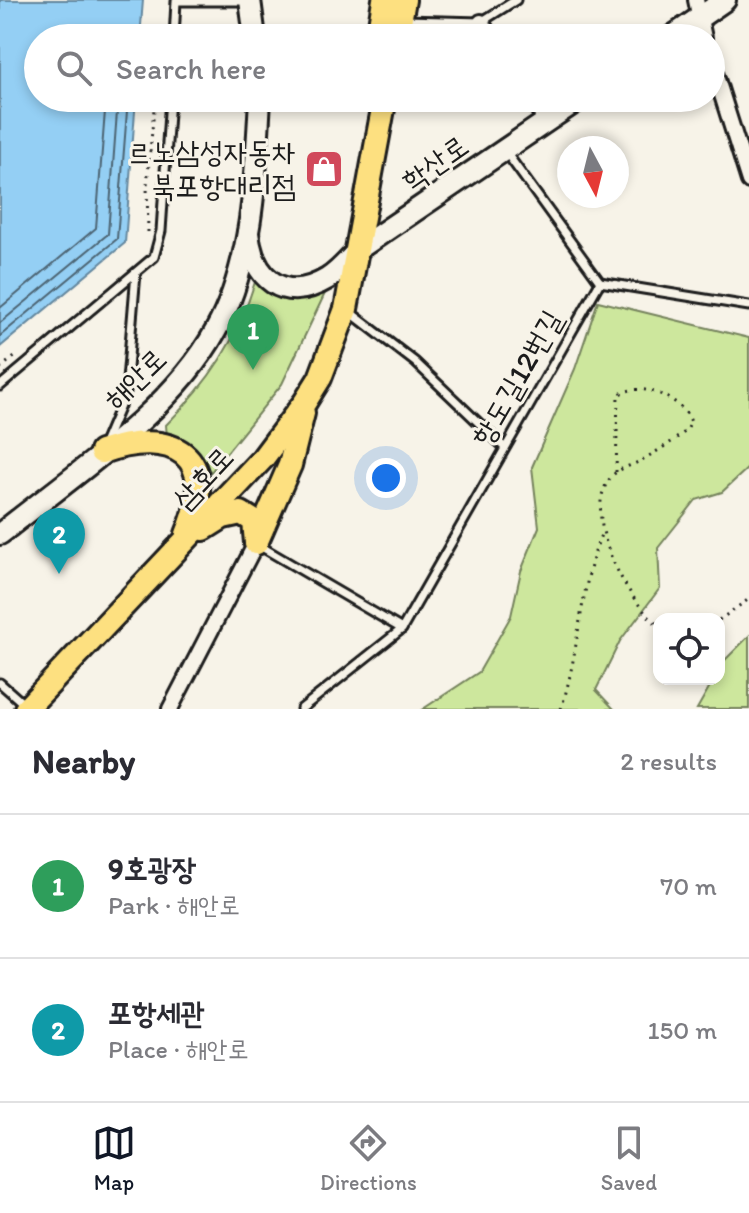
<!DOCTYPE html>
<meta charset="utf-8">
<style>
body{margin:0;font-family:Itim,"Poor Story",sans-serif;background:#f2f2f3;color:#2b2b33}
.controls{position:absolute;right:24px;bottom:24px;display:grid;overflow:hidden;border-radius:16px;box-shadow:0 4px 12px #0003}
.controls button{width:72px;height:72px;display:grid;place-items:center;padding:0;border:0;border-bottom:2px solid #e1e1e2;background:#fff;color:#2b2b33;font:40px sans-serif}
.compass{position:absolute;left:557px;top:136px;width:72px;height:72px;border-radius:50%;background:#fff;box-shadow:0 4px 12px #0003;rotate:173deg}
.you{position:absolute;left:386px;top:478px;width:28px;height:28px;margin:-20px;border:6px solid #fff;border-radius:50%;background:#1a73e8;box-shadow:0 0 0 12px #1a73e833}
.badge{display:grid;place-items:center;width:52px;height:52px;border-radius:50%;background:#111827;color:#fff;font-size:26px;font-weight:700}
.pin{position:absolute;translate:-50% -66px;filter:drop-shadow(0 2px 4px #0008)}
.pin::after{content:'';position:absolute;top:42px;width:28px;height:24px;background:inherit;clip-path:polygon(0 0,100% 0,50% 100%)}
.list{margin:0;padding:0;list-style:none}
h2{display:flex;justify-content:space-between;align-items:center;height:104px;margin:0;padding:0 32px;font-size:34px}
h2 small{font-size:26px;font-weight:400;color:#7c7c81}
.list li{display:grid;grid-template-columns:52px 1fr auto;gap:24px;align-items:center;box-sizing:border-box;height:144px;padding:0 32px;border-top:2px solid #e1e1e2}
.list b{display:block;font-size:30px;white-space:nowrap}
.list p{margin:0;font-size:26px;white-space:nowrap;color:#7c7c81}
.list em{font-size:26px;font-style:normal;color:#7c7c81}
.icon{flex:none;width:44px;height:44px;fill:none;stroke:currentColor;stroke-width:2;stroke-linecap:round;stroke-linejoin:round}
.map{position:relative;flex:none;width:749px;height:709px;overflow:hidden}
.search{position:absolute;background:#fff;box-shadow:0 4px 12px #0003;left:24px;right:24px;top:24px;height:88px;display:flex;align-items:center;gap:20px;box-sizing:border-box;padding:0 28px;border-radius:44px;color:#7c7c81;font-size:30px}
.sheet{height:392px;background:#fff}
nav{display:flex;justify-content:space-around;align-items:center;box-sizing:border-box;height:112px;border-top:2px solid #e1e1e2;background:#fff;font-size:22px;color:#7c7c81}
nav a{display:grid;justify-items:center;gap:4px}
nav .on{color:#111827}
.map>svg:first-child{display:block}
</style>
<div class="map">
<svg width="749" height="709" viewBox="0 0 749 709">
<rect width="100%" height="100%" fill="#f7f3e8"/>
<filter id="ink" filterUnits="userSpaceOnUse"><feTurbulence type="fractalNoise" baseFrequency=".0125" numOctaves="2"/><feDisplacementMap in="SourceGraphic" scale="16" xChannelSelector="R" yChannelSelector="G"/><feConvolveMatrix kernelMatrix="1 2 1 2 8 2 1 2 1" color-interpolation-filters="sRGB"/></filter>
<g filter="url(#ink)">
<g fill="#cde79d" stroke="#74825c" stroke-width="2">
<path d="M255,282L273,293L327,289L282,384L211,472L186,445L167,437L166,425C209,382 237,341 255,282Z"/>
<path d="M598,301L749,338V467L722,492L696,500L658,548L660,588L620,641L596,690L614,709H423L479,672L511,616L521,571L539,527L532,467L575,369Z"/>
<path d="M749,636V709H697L714,679H719L723,662Z"/>
</g>
<path fill="#94cff4" stroke="#64879e" stroke-width="2" d="M0,0H143L140,38H38V98H136L125,243L0,347Z"/>
<g fill="none" stroke-linecap="round" stroke-linejoin="round">
<g stroke="#4c6472" stroke-width="2">
<path d="M0,308L96,228L106,98"/>
<path d="M0,323L108,234L118,98"/>
<path d="M0,336L117,239L128,98"/>
</g>
<defs>
<g id="lane">
<path d="M405,20L481,22L516,0"/>
<path d="M174,38L176,1H249"/>
<path d="M505,151L600,282"/>
<path d="M350,312L415,362L504,447"/>
<path d="M0,386L154,257L161,231L170,98"/>
<path d="M103,446L126,392L136,273"/>
<path d="M260,546L402,629L301,709"/>
<path d="M402,629L600,282L749,306"/>
<path d="M0,683L26,706"/>
</g>
<g id="street">
<path d="M696,0L704,38"/>
<path d="M481,22L491,38"/>
<path d="M711,60L749,181"/>
<path d="M531,98L546,121"/>
<path d="M170,709L256,543"/>
</g>
<g id="secondary">
<path d="M250,0L255,38"/>
<path d="M670,38L725,0"/>
<path d="M248,233C253,278 283,305 327,279C340,271 350,258 360,248L581,98"/>
<path d="M0,534C72,476 171,412 216,330C253,264 256,172 260,98"/>
</g>
<g id="primary">
<path d="M378,38L384,0"/>
<path d="M397,38L404,0"/>
<path d="M101,452C173,427 221,455 187,534"/>
<path d="M204,529L223,517L241,513L254,521L256,543"/>
<path d="M256,543L290,465L303,413"/>
<path d="M26,709L263,458L305,402L320,378L346,309L385,98"/>
</g>
</defs>
<use href="#lane" stroke="#1c1c1c" stroke-width="13"/>
<use href="#street" stroke="#1c1c1c" stroke-width="20"/>
<use href="#secondary" stroke="#1c1c1c" stroke-width="26"/>
<use href="#primary" stroke="#1c1c1c" stroke-width="28"/>
<g stroke="#1c1c1c" stroke-width="3" stroke-dasharray="2 6" stroke-linecap="butt">
<path d="M148,232L147,185L155,98"/>
<path d="M0,368L16,356"/>
<path d="M616,472L618,395C641,380 682,398 691,422L687,430C673,442 656,452 640,461C631,466 619,468 612,476C578,513 627,601 659,626"/>
<path d="M719,620L749,599"/>
<path d="M561,709C580,651 579,589 602,532"/>
</g>
<use href="#lane" stroke="#f7f3e8" stroke-width="7"/>
<use href="#street" stroke="#f7f3e8" stroke-width="14"/>
<use href="#secondary" stroke="#f7f3e8" stroke-width="20"/>
<use href="#primary" stroke="#fde080" stroke-width="22"/>
</g>
</g>
<defs>
<symbol id="shop-square" viewBox="-11 -11 22 22"><rect x="-9" y="-9" width="18" height="18" rx="4" fill="#d1495b" stroke="#f7f3e8"/><path d="M-5-2.5h2.3a2.7 3.5 0 0 1 5.4 0H5L5.5 6h-11ZM-1.5-2.5h3a1.5 2.3 0 0 0-3 0Z" fill="#fff"/></symbol>
</defs>
<g fill-rule="evenodd">
<use href="#shop-square" x="302" y="147" width="44" height="44"/>
</g>
<g text-anchor="middle" stroke-width="6" stroke-linejoin="round" paint-order="stroke">
<g font-size="30" fill="#1c1c1c" stroke="#f7f3e8" text-anchor="end">
<text x="296" y="162">르노삼성자동차<tspan x="296" dy="34">북포항대리점</tspan></text>
</g>
<g font-size="30" fill="#1c1c1c" stroke="#f7f3e8">
<text transform="translate(435 163) rotate(-35)" y="10">학산로</text>
<text transform="translate(517 378) rotate(-60)" y="10">항도길12번길</text>
<text transform="translate(135 379) rotate(-44)" y="10">해안로</text>
<text transform="translate(203 478) rotate(-47)" y="10">삼호로</text>
</g>
</g>
</svg>
<div class="controls">
<button><svg class="icon" aria-label="locate" viewBox="0 0 24 24"><circle cx="12" cy="12" r="6"/><path d="M12 2v4M12 18v4M2 12h4M18 12h4"/></svg></button>
</div>
<svg class="compass" viewBox="-18 -18 36 36"><path d="M0-13l5 13h-10z" fill="#e53935"/><path d="M0 13l5-13h-10z" fill="#7c7c81"/></svg>
<div class="you"></div>
<div class="pin badge" style="left:253px;top:370px;background:#2e9e5b">1</div>
<div class="pin badge" style="left:59px;top:574px;background:#0f9aa8">2</div>
<div class="search"><svg class="icon" aria-label="search" viewBox="0 0 24 24"><circle cx="10" cy="10" r="6"/><path d="M15 15l6 6"/></svg>Search here</div>
</div>
<section class="sheet">
<h2>Nearby<small>2 results</small></h2>
<ul class="list">
<li><span class="badge" style="background:#2e9e5b">1</span><div><b>9호광장</b><p>Park · 해안로</p></div><em>70 m</em></li>
<li><span class="badge" style="background:#0f9aa8">2</span><div><b>포항세관</b><p>Place · 해안로</p></div><em>150 m</em></li>
</ul>
</section>
<nav>
<a class="on"><svg class="icon" aria-label="map" viewBox="0 0 24 24"><path d="M3 6l6-2 6 2 6-2v14l-6 2-6-2-6 2zM9 4v14M15 6v14"/></svg>Map</a>
<a><svg class="icon" aria-label="directions" viewBox="0 0 24 24"><path d="M12 3l9 9-9 9-9-9zM9 14v-3h6M13 9l2 2-2 2"/></svg>Directions</a>
<a><svg class="icon" aria-label="saved" viewBox="0 0 24 24"><path d="M7 4h10v16l-5-4-5 4z"/></svg>Saved</a>
</nav>
